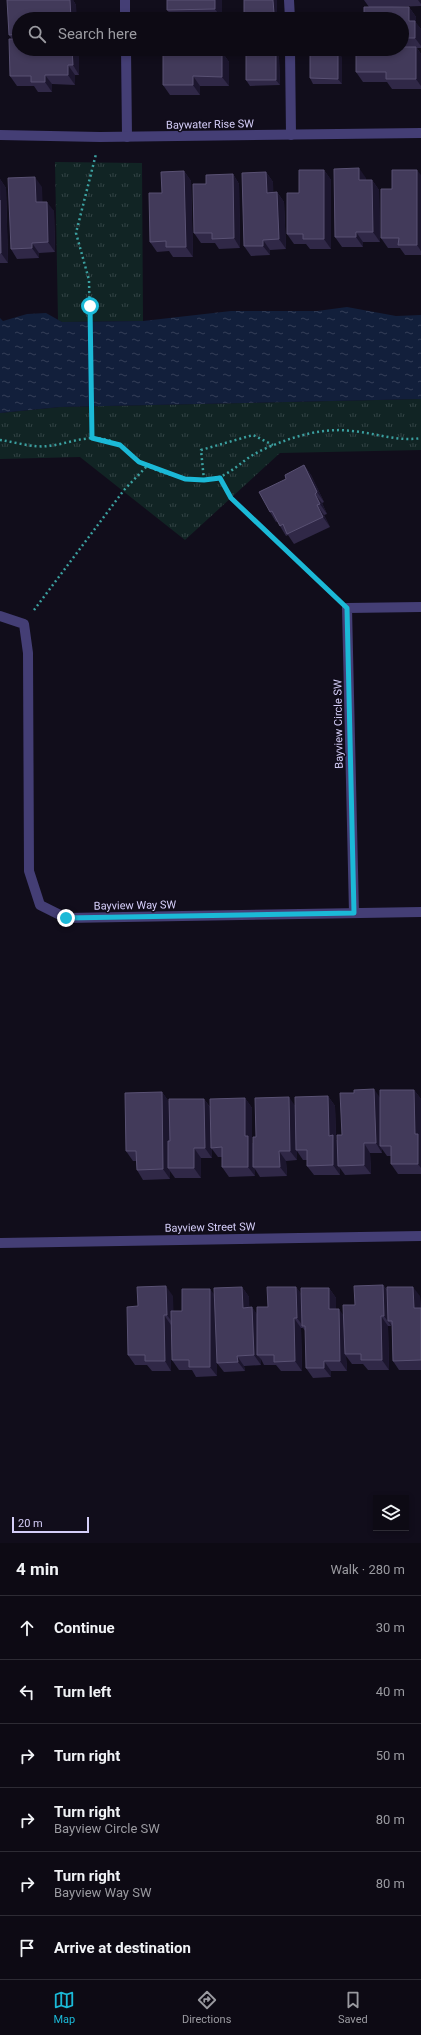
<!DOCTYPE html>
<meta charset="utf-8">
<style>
body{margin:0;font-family:Roboto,sans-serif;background:#16131d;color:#f1f3f6}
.controls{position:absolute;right:12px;bottom:12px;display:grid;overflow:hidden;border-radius:0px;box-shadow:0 2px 6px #0003}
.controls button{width:36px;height:36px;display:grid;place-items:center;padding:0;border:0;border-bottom:1px solid #2d2b34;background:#0d0a14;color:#f1f3f6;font:20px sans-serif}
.scale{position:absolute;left:12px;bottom:10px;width:77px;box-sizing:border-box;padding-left:4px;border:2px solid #d5cef9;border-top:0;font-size:11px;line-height:14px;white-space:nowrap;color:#d5cef9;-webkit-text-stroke:3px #110d1b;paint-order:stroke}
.stop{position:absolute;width:12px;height:12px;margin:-9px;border:3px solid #1bb9d7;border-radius:50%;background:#fff}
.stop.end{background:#1bb9d7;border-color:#fff;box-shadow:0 1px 4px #0008}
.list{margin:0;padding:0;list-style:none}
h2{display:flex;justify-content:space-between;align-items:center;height:52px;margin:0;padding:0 16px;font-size:17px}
h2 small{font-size:13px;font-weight:400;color:#9a9aa0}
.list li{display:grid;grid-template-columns:26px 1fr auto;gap:12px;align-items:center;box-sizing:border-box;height:64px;padding:0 16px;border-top:1px solid #2d2b34}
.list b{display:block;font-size:15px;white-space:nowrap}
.list p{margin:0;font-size:13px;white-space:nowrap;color:#9a9aa0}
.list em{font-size:13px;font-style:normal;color:#9a9aa0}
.icon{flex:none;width:22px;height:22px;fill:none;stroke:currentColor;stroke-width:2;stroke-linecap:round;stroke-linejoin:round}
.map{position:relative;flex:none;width:421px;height:1543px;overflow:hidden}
.search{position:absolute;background:#0d0a14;box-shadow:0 2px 6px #0003;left:12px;right:12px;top:12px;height:44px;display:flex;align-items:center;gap:10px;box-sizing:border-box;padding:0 14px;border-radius:22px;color:#9a9aa0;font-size:15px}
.sheet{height:436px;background:#0d0a14}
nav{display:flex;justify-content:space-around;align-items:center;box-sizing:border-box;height:56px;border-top:1px solid #2d2b34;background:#0d0a14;font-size:11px;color:#9a9aa0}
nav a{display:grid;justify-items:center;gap:2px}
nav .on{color:#1bb9d7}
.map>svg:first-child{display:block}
</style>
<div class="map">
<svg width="421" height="1543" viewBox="0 0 421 1543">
<defs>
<pattern id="park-tufts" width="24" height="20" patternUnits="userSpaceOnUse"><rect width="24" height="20" fill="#112424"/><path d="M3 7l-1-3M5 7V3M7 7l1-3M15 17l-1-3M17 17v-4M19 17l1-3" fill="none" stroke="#334345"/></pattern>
<pattern id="water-ripples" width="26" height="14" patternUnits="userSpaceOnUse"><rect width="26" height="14" fill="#121f3b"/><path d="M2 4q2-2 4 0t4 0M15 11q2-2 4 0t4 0" fill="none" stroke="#343e58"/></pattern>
</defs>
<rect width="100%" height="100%" fill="#110d1b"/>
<g fill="url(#park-tufts)">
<path d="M55,162L142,163L143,321L62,322L58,320Z"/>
<path d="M421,399V450L280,453L185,540L80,457L0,459V413L60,407Z"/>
</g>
<path fill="url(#water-ripples)" d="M347,307L396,316L421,315V399L60,407L0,413V318L3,321L27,314L46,313L62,322L143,321L231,311H317Z"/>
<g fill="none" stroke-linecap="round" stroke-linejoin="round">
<g stroke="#3ba0a0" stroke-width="2.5" stroke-dasharray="2 3" stroke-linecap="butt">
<path d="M92,438L89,280L76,233L96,154"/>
<path d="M0,440C15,442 33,448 48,446C68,444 87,434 108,440C122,444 128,455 140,462C156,472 185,480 203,480C224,480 235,467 251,456C261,450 273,445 284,441C306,433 329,428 352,431C376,433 397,442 421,438"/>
<path d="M220,478L231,497L334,596"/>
<path d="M204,480L201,450L253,435L273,445"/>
<path d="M34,610L124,490L148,465"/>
</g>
<g stroke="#443e75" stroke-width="10">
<path d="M289,0L290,19"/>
<path d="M290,49L291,135"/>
</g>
<g stroke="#443e75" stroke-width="10">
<path d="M125,0V19"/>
<path d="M126,49L127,137"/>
<path d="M0,135L100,137L421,133"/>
<path d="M0,616L24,624L28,653L29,871L40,905L66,918L421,912"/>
<path d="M354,913L347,608L421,607"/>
<path d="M0,1243L421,1236"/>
</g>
</g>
<g fill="#302847">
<path d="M7,0H73L76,5L19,19V49H79V75H75V85L52,84V92H38L34,86H17L10,76L12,39L9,35Z"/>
<path d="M167,0H222V19H215L171,15L167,10Z"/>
<path d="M277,0V19H248L244,13Z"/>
<path d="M364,0H421V6L393,7H409L416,17V23L421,29V48H417L421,54V89H392L387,82H363L356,72L402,49V19L369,7Z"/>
<path d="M164,49H218V52H222L229,62V86H200V95H170L163,85L166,52Z"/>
<path d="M278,49V55L279,58L280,85L250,86L246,80L247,53L245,50Z"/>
<path d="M342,57V84H313L310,78Z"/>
<path d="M324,170L331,180V249H310L306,244H294L287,234L299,193Z"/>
<path d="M184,171L191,181L193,257H173L169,251L157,252L150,242L162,193Z"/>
<path d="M266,172L273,182V192H277L284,202L286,249L270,250V255L251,256L244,246Z"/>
<path d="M233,174L239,184L240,248L219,249L215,243H201L194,233L206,184Z"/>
<path d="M421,175V255H405L400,248H388L381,238L392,189Z"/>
<path d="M366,178V180H372L379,190L380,242H363V247H342L335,237Z"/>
<path d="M0,179L6,188L8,263H0Z"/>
<path d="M42,187V202L54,211L55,252L39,253V258L17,259L11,249Z"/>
<path d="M304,465L311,475L324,502L322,503L327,514L324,515L330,527L294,544L288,535L286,536L280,526L278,521L276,522L270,512L286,479Z"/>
<path d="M414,1090L421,1099V1174H398L391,1164V1156H387L382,1149V1153H370L371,1174L345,1175L340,1168V1175H314L307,1166V1160H303L297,1151V1160L286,1161L287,1176L260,1177L255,1169V1176L229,1177L222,1167V1157H218L212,1149V1158H201V1178H175L170,1171V1179L143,1180L137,1170L136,1161H133L126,1151L162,1092L169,1102L204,1099L210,1107L245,1098L252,1108V1143L253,1144L256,1137L295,1105L328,1096L335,1106L336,1140L338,1142L342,1135L380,1097Z"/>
<path d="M383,1285L388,1291L420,1296L421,1308V1370H399L393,1361L392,1326L391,1324V1326H388L389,1370H368L363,1364H352L346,1356L347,1371H331V1377L313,1378L306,1368V1332L303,1328H301L302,1371H281L276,1365H264L261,1359V1365L244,1366L245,1371L224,1372L217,1363V1376L196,1377L192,1370H179L172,1360V1325H171V1371H152L147,1365H135L128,1355L173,1296V1311H182L214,1295L242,1287L249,1297V1308L252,1307L257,1315L296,1287L301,1294L329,1288L336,1298V1309L344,1316L355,1305Z"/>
</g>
<g fill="#1c162e">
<path d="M70,0H73L76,5L77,19H71Z"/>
<path d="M215,0H222V19L215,9Z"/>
<path d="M273,0H277V19L274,13Z"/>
<path d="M418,0H421V4Z"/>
<path d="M409,7L416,17V23L421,29V46L415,38L409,21Z"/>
<path d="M416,47L421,54V86L416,79Z"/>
<path d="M72,49H79V75L73,65Z"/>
<path d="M215,49H218V54Z"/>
<path d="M274,49H278V55L279,58L280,85L276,80V53L274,50Z"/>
<path d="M338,51L342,57V84L338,79Z"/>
<path d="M222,52L229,62V86L222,77Z"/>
<path d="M68,65L75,75V85L68,75Z"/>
<path d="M45,75L52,84V92L45,82Z"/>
<path d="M193,76L200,86V95L193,85Z"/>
<path d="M359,168L366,178V190L359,180Z"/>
<path d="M324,170L331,180V249L324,239Z"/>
<path d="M417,170L421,175V251L417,245Z"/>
<path d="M184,171L191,181L193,257L186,247Z"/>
<path d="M266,172L273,182L274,202L267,193Z"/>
<path d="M233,174L239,184L240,248L234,238Z"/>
<path d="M35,177L42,187L43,212L36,202Z"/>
<path d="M0,179L6,188L8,263L1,253Z"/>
<path d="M372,180L379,190L380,242L373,232Z"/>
<path d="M277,192L284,202L286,249L279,239Z"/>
<path d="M47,202L54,211L55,252L48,242Z"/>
<path d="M356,232L363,242V247L356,237Z"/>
<path d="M263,240L270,250V255L263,246Z"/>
<path d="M32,243L39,253V258L32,248Z"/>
<path d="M304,465L311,475L324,502L317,492Z"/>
<path d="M315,494L322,503L327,514L320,504Z"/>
<path d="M317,505L324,515L330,527L323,517Z"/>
<path d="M374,1089L381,1099L380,1146L382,1149V1153L376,1143Z"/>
<path d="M414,1090L421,1099V1168L418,1164L415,1134Z"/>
<path d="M162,1092L169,1102L170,1168H168L170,1171V1179L163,1169Z"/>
<path d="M328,1096L335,1106L336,1140L340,1145L338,1166L340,1168V1175L333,1165L329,1136Z"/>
<path d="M289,1097L296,1107V1150L297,1151V1160L290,1151Z"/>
<path d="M245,1098L252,1108V1143L254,1146L253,1167L255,1169V1176L248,1167L245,1136Z"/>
<path d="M204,1099L211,1109V1148L212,1149V1158L205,1148Z"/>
<path d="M364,1143L370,1153L371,1174L364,1165Z"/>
<path d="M194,1148L201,1158V1178L194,1168Z"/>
<path d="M279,1151L286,1161L287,1176L280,1167Z"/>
<path d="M383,1285L390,1295L388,1321L391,1324V1326L384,1316Z"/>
<path d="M166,1286L173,1296L174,1325L167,1315Z"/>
<path d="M242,1287L249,1297L250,1318L243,1308Z"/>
<path d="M296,1287L303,1296V1326L297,1318Z"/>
<path d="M413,1287L420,1296L421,1318L414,1308Z"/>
<path d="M329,1288L336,1298V1319L329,1309Z"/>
<path d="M210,1289L217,1298V1376L210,1367Z"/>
<path d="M252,1307L259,1317L257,1355L261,1359V1365L254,1355Z"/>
<path d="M339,1309L346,1319L345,1354L346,1356L347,1371L340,1361Z"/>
<path d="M164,1315L171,1325V1371L165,1361Z"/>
<path d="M381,1316L388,1326L389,1370L382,1360Z"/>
<path d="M294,1318L301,1328L302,1371L295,1361Z"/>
<path d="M237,1356L244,1366L245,1371L238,1362Z"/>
<path d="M324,1361L331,1371V1377L324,1368Z"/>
</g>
<g fill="#423a5a" stroke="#595173">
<path d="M7,0H70L71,19H19V34L9,35Z"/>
<path d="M167,0H215V9L167,10Z"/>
<path d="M244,0H273L274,13H244Z"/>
<path d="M364,7H409V21H415V38H402V19H364Z"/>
<rect x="165" y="15" width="47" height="4"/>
<path d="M9,39H19V49H72L73,65H68V75H45V82H31V76H10Z"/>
<path d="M402,47H416V79H386V72H356V49H402Z"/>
<rect x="245" y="49" width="29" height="1"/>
<path d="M310,51H338V79L310,78Z"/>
<path d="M163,52H222V77L193,76V85H163Z"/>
<path d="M276,52V80H246V53Z"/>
<path d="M359,168V180H372L373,232H356V237H335L334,169Z"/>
<path d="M299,170H324V239H303V234H287V193H299Z"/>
<path d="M392,170H417V245H398L399,238H381V189H392Z"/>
<path d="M184,171L186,247H166V241L150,242L149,193H162L161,172Z"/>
<path d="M266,172L267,193L277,192L279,239L263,240V246H244L242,173Z"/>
<path d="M233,174L234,238L212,239V233H194L193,184H206V175Z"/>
<path d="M35,177L36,202H47L48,242L32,243V248L11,249L8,178Z"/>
<path d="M0,200L1,253H0Z"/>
<path d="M304,465L317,492L315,494L320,504L317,505L323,517L287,534L283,524L280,526L272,511L270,512L259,492L286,479L285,475Z"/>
<path d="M374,1089L376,1143H364V1165L338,1166L337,1135H342L340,1093H354V1090Z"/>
<path d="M380,1090H414L415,1134H418V1164H391V1146H380Z"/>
<path d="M162,1092L163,1169L137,1170L136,1151H126L125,1093Z"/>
<path d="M328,1096L329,1136L333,1135V1165L307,1166V1150H296L295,1097Z"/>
<path d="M289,1097L290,1151H279L280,1167H253V1137H256L255,1098Z"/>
<path d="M245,1098V1136H248V1167H222V1147L211,1148L210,1099Z"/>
<path d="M169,1099H204L205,1148H194V1168H168V1141H170Z"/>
<path d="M383,1285L384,1316H381L382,1360H361V1354H345L343,1305H355L354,1286Z"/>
<path d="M166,1286L167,1315H164L165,1361H145V1355H128L127,1307L138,1306L137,1287Z"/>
<path d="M242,1287L243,1308L252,1307L254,1355L237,1356L238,1362L217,1363L214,1288Z"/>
<path d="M267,1287H296L297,1318H294L295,1361L274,1362V1355H257V1307H268Z"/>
<path d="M387,1287H413L414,1308H421V1360L393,1361L392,1321H388Z"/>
<path d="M301,1288H329V1309H339L340,1361H324V1368H306L305,1326H302Z"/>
<path d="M182,1289H210V1367H189V1360H172L171,1311H182Z"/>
</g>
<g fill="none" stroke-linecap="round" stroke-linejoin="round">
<path stroke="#1bb9d7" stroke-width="5" d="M66,918L354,913L347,608L231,498L220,478L204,480L185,479L139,462L120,445L92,438L90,306"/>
</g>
<g text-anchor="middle" stroke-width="3" stroke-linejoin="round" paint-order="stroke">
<g font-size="11" fill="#d5cef9" stroke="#110d1b">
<text transform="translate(210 124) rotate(-1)" y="4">Baywater Rise SW</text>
<text transform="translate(338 724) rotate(-91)" y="4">Bayview Circle SW</text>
<text transform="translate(135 905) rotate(-1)" y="4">Bayview Way SW</text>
<text transform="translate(210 1227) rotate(-1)" y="4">Bayview Street SW</text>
</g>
</g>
</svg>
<div class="controls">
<button><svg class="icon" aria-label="layers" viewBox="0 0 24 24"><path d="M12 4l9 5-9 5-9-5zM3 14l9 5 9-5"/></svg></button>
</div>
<div class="scale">20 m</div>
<div class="stop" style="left:90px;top:306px"></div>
<div class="stop end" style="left:66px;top:918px"></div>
<div class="search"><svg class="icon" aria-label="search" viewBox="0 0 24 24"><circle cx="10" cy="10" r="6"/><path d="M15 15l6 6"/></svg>Search here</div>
</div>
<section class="sheet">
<h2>4 min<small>Walk · 280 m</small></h2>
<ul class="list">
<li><svg class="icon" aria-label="ahead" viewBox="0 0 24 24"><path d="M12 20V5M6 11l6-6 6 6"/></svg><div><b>Continue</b></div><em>30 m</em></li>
<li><svg class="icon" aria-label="left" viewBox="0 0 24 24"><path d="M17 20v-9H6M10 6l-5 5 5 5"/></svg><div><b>Turn left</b></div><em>40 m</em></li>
<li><svg class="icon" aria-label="right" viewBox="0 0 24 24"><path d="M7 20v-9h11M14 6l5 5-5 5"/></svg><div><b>Turn right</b></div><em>50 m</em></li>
<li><svg class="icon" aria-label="right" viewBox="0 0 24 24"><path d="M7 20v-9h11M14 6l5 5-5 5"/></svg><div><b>Turn right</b><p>Bayview Circle SW</p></div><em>80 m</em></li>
<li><svg class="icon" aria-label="right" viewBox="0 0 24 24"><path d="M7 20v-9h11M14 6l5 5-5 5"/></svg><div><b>Turn right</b><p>Bayview Way SW</p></div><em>80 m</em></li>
<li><svg class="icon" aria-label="arrive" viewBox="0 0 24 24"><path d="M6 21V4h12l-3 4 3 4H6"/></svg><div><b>Arrive at destination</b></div></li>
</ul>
</section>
<nav>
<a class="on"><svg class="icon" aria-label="map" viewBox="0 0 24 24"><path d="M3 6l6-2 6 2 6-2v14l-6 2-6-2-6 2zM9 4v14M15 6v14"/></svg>Map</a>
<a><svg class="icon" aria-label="directions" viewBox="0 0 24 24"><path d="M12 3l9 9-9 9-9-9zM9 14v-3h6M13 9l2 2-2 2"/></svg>Directions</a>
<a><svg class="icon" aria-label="saved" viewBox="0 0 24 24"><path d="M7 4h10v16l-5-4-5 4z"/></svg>Saved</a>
</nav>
